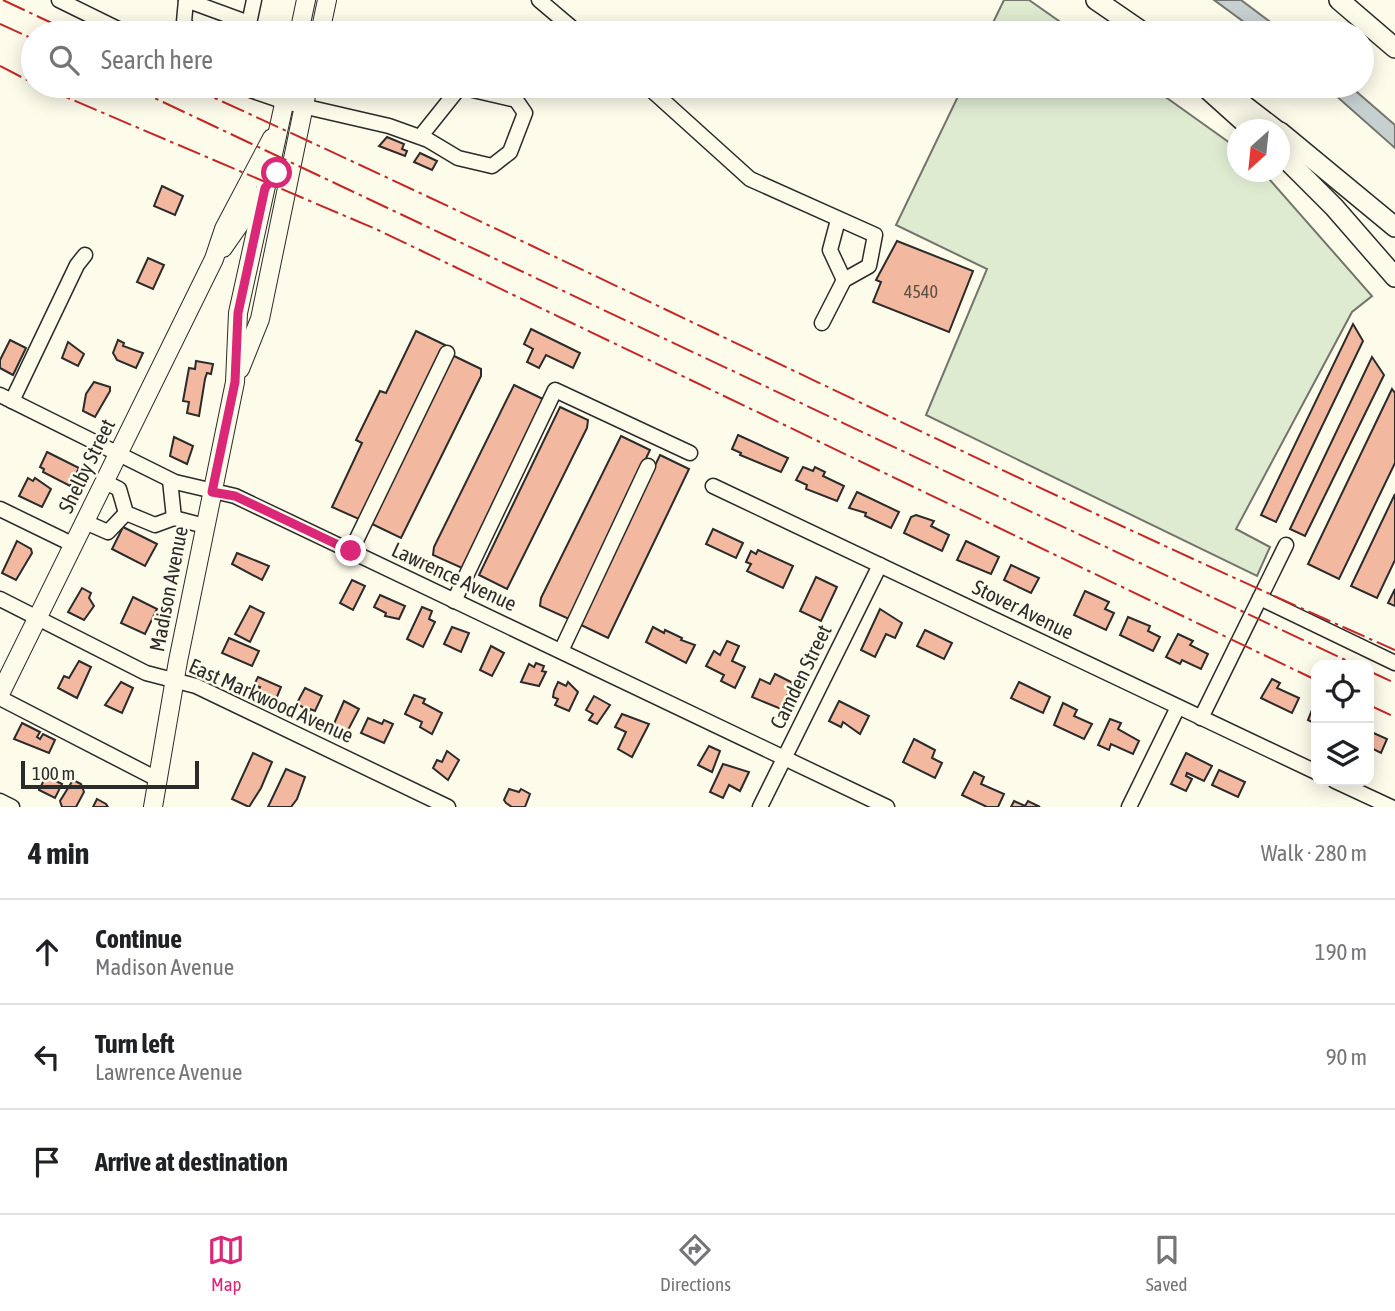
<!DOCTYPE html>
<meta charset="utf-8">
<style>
body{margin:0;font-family:"Asap Condensed",sans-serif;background:#f2f2f2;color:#202124}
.controls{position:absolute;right:21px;bottom:21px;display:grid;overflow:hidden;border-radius:14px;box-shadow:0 4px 18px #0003}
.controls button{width:63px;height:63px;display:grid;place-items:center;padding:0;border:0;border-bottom:2px solid #e0e0e0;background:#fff;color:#202124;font:35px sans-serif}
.compass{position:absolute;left:1227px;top:119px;width:63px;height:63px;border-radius:50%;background:#fff;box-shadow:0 4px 18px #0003;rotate:207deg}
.scale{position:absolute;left:21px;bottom:18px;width:178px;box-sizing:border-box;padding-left:7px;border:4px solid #2b2b2b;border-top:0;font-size:19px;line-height:24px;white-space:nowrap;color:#2b2b2b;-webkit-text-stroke:5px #fdfbea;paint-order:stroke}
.stop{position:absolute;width:21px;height:21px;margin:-16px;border:5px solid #db2777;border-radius:50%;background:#fff}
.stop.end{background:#db2777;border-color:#fff;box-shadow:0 2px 7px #0008}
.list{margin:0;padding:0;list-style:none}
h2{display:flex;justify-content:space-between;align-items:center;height:91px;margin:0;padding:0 28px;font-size:30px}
h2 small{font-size:23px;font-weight:400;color:#757577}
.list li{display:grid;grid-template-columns:46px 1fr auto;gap:21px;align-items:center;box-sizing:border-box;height:105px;padding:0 28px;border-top:2px solid #e0e0e0}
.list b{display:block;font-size:26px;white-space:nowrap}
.list p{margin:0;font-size:23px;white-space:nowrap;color:#757577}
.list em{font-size:23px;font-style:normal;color:#757577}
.icon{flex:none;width:38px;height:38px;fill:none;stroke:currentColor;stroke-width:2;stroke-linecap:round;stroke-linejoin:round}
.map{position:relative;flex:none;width:1395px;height:807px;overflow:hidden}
.search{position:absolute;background:#fff;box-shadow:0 4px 18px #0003;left:21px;right:21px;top:21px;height:77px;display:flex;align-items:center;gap:18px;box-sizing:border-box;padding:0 24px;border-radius:38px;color:#757577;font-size:26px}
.sheet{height:406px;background:#fff}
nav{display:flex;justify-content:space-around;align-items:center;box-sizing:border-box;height:98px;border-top:2px solid #e0e0e0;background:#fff;font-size:19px;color:#757577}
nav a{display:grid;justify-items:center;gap:4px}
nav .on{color:#db2777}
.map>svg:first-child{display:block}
</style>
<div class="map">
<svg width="1395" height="807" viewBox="0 0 1395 807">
<rect width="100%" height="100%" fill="#fdfbea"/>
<g fill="#deebd1" stroke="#74746e" stroke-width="2">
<path d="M1004,0H1029L1076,33H988Z"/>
<path d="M963,86H1150L1237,148L1238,172H1263L1372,296L1352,312L1236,529L1270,547L1257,576L926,415L987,269L896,225Z"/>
</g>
<g fill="#c7d0d0" stroke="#74746e" stroke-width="2">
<path d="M1214,0H1241L1285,33H1259Z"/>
<path d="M1325,86H1350L1395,125V148Z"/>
</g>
<g fill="#f2b8a0" stroke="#2b2b2b" stroke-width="2">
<path d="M387,137L404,144L402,149L407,151L405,156L379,146Z"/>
<path d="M420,153L437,161L432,170L414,162Z"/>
<path d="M162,186L183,196L175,215L154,206Z"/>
<path d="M897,241L973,271L949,332L873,302L881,282L876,280Z"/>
<path d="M148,258L164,265L153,289L137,282Z"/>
<path d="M1353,324L1363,341L1276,522L1261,515Z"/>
<path d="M531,329L580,353L573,368L546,355L539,368L527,362L533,349L524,344Z"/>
<path d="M416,331L445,345L361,520L332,507L362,443L356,440L380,391L386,393Z"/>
<path d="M10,340L26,348L13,375L0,368V360Z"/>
<path d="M118,340L124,343L123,346L143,353L136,368L117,360L113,353Z"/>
<path d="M68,342L84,354L78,366L62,358Z"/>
<path d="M452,355L481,369V376L401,538L372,524Z"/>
<path d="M1372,357L1384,375L1305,536L1290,529Z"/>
<path d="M196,361L213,364L211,374L207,373L205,379L199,416L187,413L189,402L183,401L189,368L195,369Z"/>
<path d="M94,382L110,387V391L95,417L83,411L86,394Z"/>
<path d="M514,385L543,399L462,568L433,555L434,547Z"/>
<path d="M1392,389L1395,393V463L1339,579L1308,564Z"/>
<path d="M560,407L588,420L587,428L507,589L479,575Z"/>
<path d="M738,435L788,458L781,472L740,455L741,453L732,449Z"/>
<path d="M621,436L650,450L569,619L540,606L541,598Z"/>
<path d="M174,437L193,446L187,464L170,456Z"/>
<path d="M47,452L79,468L70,486L43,472L44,469L40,467Z"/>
<path d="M660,455L689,469L608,638L579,624Z"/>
<path d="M803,467L813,471L815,467L825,472L823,476L844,486L837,501L806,489L807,485L796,480Z"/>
<path d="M28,478L33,481L35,478L51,489L42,507L19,496Z"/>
<path d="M857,492L899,512L891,528L865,516L866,513L849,508Z"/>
<path d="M1395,494V560L1377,598L1351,586Z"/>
<path d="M916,515L934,521L931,526L949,535L942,551L904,533L911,517Z"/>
<path d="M123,527L157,544L145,566L112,549Z"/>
<path d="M713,529L743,543L736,558L706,544Z"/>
<path d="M17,541L31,549L32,553L16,580L2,573Z"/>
<path d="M966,541L999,557L991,574L957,560Z"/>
<path d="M758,550L793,566L783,588L747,571L751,564L746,562L751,551L756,554Z"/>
<path d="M237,553L269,566L262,580L232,564Z"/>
<path d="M1011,565L1039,578L1031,593L1004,580Z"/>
<path d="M816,577L837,587L821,621L800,611Z"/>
<path d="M352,580L365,586L353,610L340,603Z"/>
<path d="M82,588L91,593L89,598L94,606L84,620L68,612Z"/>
<path d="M1395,589V606L1388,603Z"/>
<path d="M1085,591L1109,602L1105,609L1114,613L1106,630L1074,615Z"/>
<path d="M380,595L405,606L399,619L385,616L386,613L374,607Z"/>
<path d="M133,597L157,609L145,634L121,623Z"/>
<path d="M250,606L264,613L250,642L235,634Z"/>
<path d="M422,607L432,611L429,619L435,622L423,647L407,639Z"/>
<path d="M880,609L902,623L895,638L886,634L875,657L861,650Z"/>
<path d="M1128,617L1150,626L1148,631L1160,637L1153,651L1120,635Z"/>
<path d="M452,627L469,633L461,652L444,644Z"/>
<path d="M653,627L664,633L665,630L682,638L681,640L695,645L686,663L646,642Z"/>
<path d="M925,630L952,643L944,659L917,646Z"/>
<path d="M1178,634L1193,641L1190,645L1208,654L1201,669L1182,660L1180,664L1166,657Z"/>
<path d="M229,638L259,651L252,666L222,653Z"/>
<path d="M727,641L739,646L732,661L745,667L735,688L721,681L724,675L706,666L714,651L720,655Z"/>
<path d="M491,646L504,653L492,676L480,670Z"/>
<path d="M79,661L91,667L77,698L58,688L64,676L69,678Z"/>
<path d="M536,663L544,666L542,671L546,672L539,686L521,682L529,664L534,667Z"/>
<path d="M775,674L793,683L781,709L752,697L760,679L770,684Z"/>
<path d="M258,677L281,687L274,704L256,695L260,687L254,685Z"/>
<path d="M1272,679L1280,683L1277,688L1299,698L1292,713L1261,698Z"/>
<path d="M121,682L133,688L122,713L105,705Z"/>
<path d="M558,682L566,686L568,682L578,692L569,711L555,705L558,699L553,697L554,691Z"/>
<path d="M1019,682L1050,697L1043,713L1011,698Z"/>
<path d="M305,688L322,696L315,711L310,709L309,712L297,703Z"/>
<path d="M414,695L425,699L423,703L442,713L432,734L420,727L422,722L405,714Z"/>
<path d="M594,696L610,705L597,724L589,720L593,714L586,710Z"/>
<path d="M344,701L359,709L347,732L333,726Z"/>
<path d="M839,701L869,716L860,734L843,722L841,727L829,721Z"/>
<path d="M1063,703L1077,710L1074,716L1092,724L1084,739L1054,725Z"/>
<path d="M1314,705L1316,706V724L1308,720Z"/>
<path d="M622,714L649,724L632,757L618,749L626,732L615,727Z"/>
<path d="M368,718L382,724L384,720L393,724L384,743L361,733Z"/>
<path d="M1110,719L1121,723L1118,729L1139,741L1133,754L1111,744L1109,750L1098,745Z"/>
<path d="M22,723L40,732L37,737L40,739L43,734L55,740L49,753L14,739Z"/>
<path d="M1369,731L1387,739L1381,753L1369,747Z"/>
<path d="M914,739L935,750L932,758L942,763L935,778L903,762Z"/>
<path d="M709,746L720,751L712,772L698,765Z"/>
<path d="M447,751L459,760L448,780L433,768L437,760L442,762Z"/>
<path d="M253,753L272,762L261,788L249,807L232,799Z"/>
<path d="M1186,753L1212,766L1204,781L1187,773L1186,776L1192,779L1186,791L1171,784Z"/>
<path d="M723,764L749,772L740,791L729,785L723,798L710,792Z"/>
<path d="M286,769L305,777L297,799L291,807H268Z"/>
<path d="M1219,770L1245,782L1238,797L1212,785Z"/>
<path d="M974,772L984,777L981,784L1004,794L998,807H987L962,795Z"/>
<path d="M46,776L62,784L55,798L39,790Z"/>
<path d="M73,780L81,784L84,792L76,807H62L60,801Z"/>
<path d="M509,789L519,792L521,789L530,794L525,807H512L506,803L504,800Z"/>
<path d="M97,799L106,804L108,807H93Z"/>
<path d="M1014,801L1025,806L1028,801L1040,807H1011Z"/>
</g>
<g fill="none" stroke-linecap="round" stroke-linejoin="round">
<defs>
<g id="minor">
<path d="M59,0L126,33"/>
<path d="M186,0L249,23"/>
<path d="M186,0L184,22L191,33"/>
<path d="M539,0L578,33"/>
<path d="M247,33L254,0"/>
<path d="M239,86L285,102L389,126L428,140L458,158L492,166L510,152L525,113L516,100L460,87L420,137"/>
<path d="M647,86L750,179L875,235L869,266L844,280L822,323"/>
<path d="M838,220L830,250L844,280"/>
<path d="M0,395L175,482L235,496L887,807"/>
<path d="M12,401L77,265L85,255"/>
<path d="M170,480L174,518"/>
<path d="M105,482L119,489L126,513L155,525L174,518L205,526"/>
<path d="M713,486L1316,772"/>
<path d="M0,509L74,545"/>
<path d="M85,522L108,532L126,513"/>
<path d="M351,551L447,353"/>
<path d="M1260,598L1395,663"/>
<path d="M0,599L146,673L196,686L448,807"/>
<path d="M454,601L555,390L690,453"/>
<path d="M561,651L648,466"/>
<path d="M0,698L157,779"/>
<path d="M1201,718L1286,545"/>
<path d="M1335,781L1391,807"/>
<path d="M0,801L12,807"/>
<path d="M760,807L880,565"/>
<path d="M1129,807L1178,707"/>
</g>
<g id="major">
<path d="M299,33L306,0"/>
<path d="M320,33L327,0"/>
<path d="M223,248L259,196"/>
<path d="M240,369L260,319L308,86"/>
<path d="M0,694L214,259L224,229L272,138"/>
<path d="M153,807L178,661L235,382L238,313L288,86"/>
</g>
<g id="highway">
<path d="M1096,0L1144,33"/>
<path d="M1339,0L1395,48"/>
<path d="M1204,86L1253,130"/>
<path d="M1219,86L1276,130"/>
<path d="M1280,132L1395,227"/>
<path d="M1280,153L1334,207L1395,277"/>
</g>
</defs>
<use href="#minor" stroke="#2b2b2b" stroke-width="17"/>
<use href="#major" stroke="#2b2b2b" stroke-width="20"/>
<use href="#highway" stroke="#2b2b2b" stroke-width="22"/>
<use href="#minor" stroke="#fdfbea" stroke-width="14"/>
<use href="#major" stroke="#fdfbea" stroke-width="18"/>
<use href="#highway" stroke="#fdfbea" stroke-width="19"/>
<g stroke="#c62828" stroke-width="2" stroke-dasharray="24 5 3.5 5" stroke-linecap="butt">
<path d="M3,0L73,33"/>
<path d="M0,24L33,39"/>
<path d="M0,66L33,83"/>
<path d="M40,86L378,230L1316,680"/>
<path d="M129,86L1356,665"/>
<path d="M188,86C593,269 989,471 1395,650"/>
<path d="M1369,671L1395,683"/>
<path d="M1369,705L1395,717"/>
</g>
</g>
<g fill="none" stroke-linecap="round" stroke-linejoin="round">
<path stroke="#db2777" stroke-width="9" d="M277,173L265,188L238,313L235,382L212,492L235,496L351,551"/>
</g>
<g text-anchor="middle" stroke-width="5" stroke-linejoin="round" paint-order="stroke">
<g font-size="18" fill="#5d4e48">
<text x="921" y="298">4540</text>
</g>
<g font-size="21" fill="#2b2b2b" stroke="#fdfbea">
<text transform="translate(87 466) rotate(-64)" y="7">Shelby Street</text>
<text transform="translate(454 577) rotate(25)" y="7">Lawrence Avenue</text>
<text transform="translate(169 589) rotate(-79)" y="7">Madison Avenue</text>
<text transform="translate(1023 610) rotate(26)" y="7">Stover Avenue</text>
<text transform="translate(801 677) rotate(-64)" y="7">Camden Street</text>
<text transform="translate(271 701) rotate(24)" y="7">East Markwood Avenue</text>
</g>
</g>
</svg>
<div class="controls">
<button><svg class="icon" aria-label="locate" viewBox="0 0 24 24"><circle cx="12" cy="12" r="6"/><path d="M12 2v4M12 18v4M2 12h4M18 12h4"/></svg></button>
<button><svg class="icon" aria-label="layers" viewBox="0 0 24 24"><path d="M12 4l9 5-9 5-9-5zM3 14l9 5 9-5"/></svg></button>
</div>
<svg class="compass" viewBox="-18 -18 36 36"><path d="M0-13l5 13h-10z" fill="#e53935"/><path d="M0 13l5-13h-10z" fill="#757577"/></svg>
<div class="scale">100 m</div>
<div class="stop" style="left:277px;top:173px"></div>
<div class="stop end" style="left:351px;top:551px"></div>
<div class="search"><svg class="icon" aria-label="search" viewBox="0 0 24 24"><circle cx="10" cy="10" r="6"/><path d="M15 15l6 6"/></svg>Search here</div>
</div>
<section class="sheet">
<h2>4 min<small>Walk · 280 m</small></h2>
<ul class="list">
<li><svg class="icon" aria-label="ahead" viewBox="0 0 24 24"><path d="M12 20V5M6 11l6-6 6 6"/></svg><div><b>Continue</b><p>Madison Avenue</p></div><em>190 m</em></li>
<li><svg class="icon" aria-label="left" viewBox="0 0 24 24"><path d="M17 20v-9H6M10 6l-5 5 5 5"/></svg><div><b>Turn left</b><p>Lawrence Avenue</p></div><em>90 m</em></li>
<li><svg class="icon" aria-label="arrive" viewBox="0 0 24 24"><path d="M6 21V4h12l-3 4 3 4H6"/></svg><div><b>Arrive at destination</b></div></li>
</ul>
</section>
<nav>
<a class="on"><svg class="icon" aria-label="map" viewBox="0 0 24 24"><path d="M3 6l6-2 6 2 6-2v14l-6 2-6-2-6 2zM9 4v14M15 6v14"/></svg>Map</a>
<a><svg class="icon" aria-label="directions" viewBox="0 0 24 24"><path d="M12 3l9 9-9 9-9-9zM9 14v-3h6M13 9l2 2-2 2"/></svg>Directions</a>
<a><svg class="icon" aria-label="saved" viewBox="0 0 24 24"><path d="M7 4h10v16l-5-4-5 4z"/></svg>Saved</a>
</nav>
